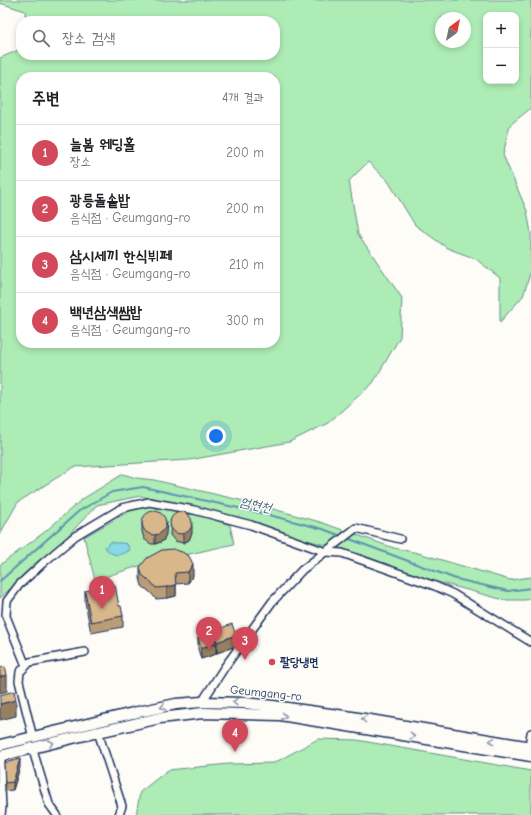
<!DOCTYPE html>
<html lang="ko">
<meta charset="utf-8">
<style>
body{margin:0;font-family:"Comic Neue","Poor Story",sans-serif;background:#f2f2f2;color:#202124}
.controls{position:absolute;right:12px;top:12px;display:grid;overflow:hidden;border-radius:8px;box-shadow:0 2px 6px #0003}
.controls button{width:36px;height:36px;display:grid;place-items:center;padding:0;border:0;border-bottom:1px solid #e0e0e0;background:#fff;color:#202124;font:20px sans-serif}
.compass{position:absolute;left:435px;top:12px;width:36px;height:36px;border-radius:50%;background:#fff;box-shadow:0 2px 6px #0003;rotate:33deg}
.you{position:absolute;left:216px;top:436px;width:14px;height:14px;margin:-10px;border:3px solid #fff;border-radius:50%;background:#1a73e8;box-shadow:0 0 0 6px #1a73e833}
.badge{display:grid;place-items:center;width:26px;height:26px;border-radius:50%;background:#d1495b;color:#fff;font-size:13px;font-weight:700}
.pin{position:absolute;translate:-50% -33px;filter:drop-shadow(0 1px 2px #0008)}
.pin::after{content:'';position:absolute;top:21px;width:14px;height:12px;background:inherit;clip-path:polygon(0 0,100% 0,50% 100%)}
.list{margin:0;padding:0;list-style:none}
h2{display:flex;justify-content:space-between;align-items:center;height:52px;margin:0;padding:0 16px;font-size:17px}
h2 small{font-size:13px;font-weight:400;color:#757577}
.list li{display:grid;grid-template-columns:26px 1fr auto;gap:12px;align-items:center;box-sizing:border-box;height:56px;padding:0 16px;border-top:1px solid #e0e0e0}
.list b{display:block;font-size:15px;white-space:nowrap}
.list p{margin:0;font-size:13px;white-space:nowrap;color:#757577}
.list em{font-size:13px;font-style:normal;color:#757577}
.icon{flex:none;width:22px;height:22px;fill:none;stroke:currentColor;stroke-width:2;stroke-linecap:round;stroke-linejoin:round}
.map{position:relative;flex:none;width:531px;height:815px;overflow:hidden}
.search{position:absolute;background:#fff;box-shadow:0 2px 6px #0003;left:16px;top:16px;width:264px;height:44px;display:flex;align-items:center;gap:10px;box-sizing:border-box;padding:0 14px;border-radius:16px;color:#757577;font-size:15px}
.panel{position:absolute;background:#fff;box-shadow:0 2px 6px #0003;left:16px;top:72px;width:264px;height:276px;border-radius:16px}
.map>svg:first-child{display:block}
</style>
<div class="map">
<svg width="531" height="815" viewBox="0 0 531 815">
<rect width="100%" height="100%" fill="#fdfcf7"/>
<filter id="ink" filterUnits="userSpaceOnUse"><feTurbulence type="fractalNoise" baseFrequency=".025" numOctaves="2"/><feDisplacementMap in="SourceGraphic" scale="8" xChannelSelector="R" yChannelSelector="G"/><feConvolveMatrix kernelMatrix="1 2 1 2 8 2 1 2 1" color-interpolation-filters="sRGB"/></filter>
<g filter="url(#ink)">
<g fill="#adecb4" stroke="#648e89" fill-rule="evenodd">
<path d="M0,0H531V108L510,125L503,155L527,211L531,233V271L523,296L500,322V278L476,259L447,248L415,225L388,181L368,162L349,181L358,234L402,298L400,337L373,383L328,423L289,442L189,460L74,467L18,502L0,534V58L21,49V55H275V21H26L25,11L0,3ZM486,15H516V81H486ZM441,18H465V42H441ZM21,77H275V343H21Z"/>
<path d="M123,474L136,478L154,480L248,502L320,522L394,548L418,553L510,580L531,577V599L525,600H504L423,578L359,554L299,538L222,513L140,496L97,505L60,544L0,598V565L46,531L81,500Z"/>
<path d="M152,506L196,514L230,525L234,544L145,564L95,580L84,537L133,509Z"/>
<path d="M318,739L357,740L531,771V815H136L140,792L168,770L229,764L274,763Z"/>
</g>
<path fill="#88d8e5" stroke="#5c94af" d="M111,542C116,544 121,542 127,544L130,550C121,556 111,557 105,547Z"/>
<g fill="none" stroke-linecap="round" stroke-linejoin="round">
<g stroke="#5c94af" stroke-width="2">
<path d="M347,538L456,579L508,591L531,588"/>
<path d="M0,581L79,511L112,492L143,487L261,513L323,529L341,536"/>
</g>
<defs>
<g id="street">
<path d="M26,666L6,616L7,601L19,585L43,563L75,536L122,508L149,502L194,510L251,525L326,552L342,553L435,586L453,594L531,642"/>
<path d="M202,702L224,668L272,602L302,570L356,528L400,539"/>
<path d="M98,732L122,806L119,815"/>
<path d="M33,738L19,681L20,672L30,662L85,652"/>
<path d="M529,746L531,733"/>
<path d="M32,747L49,804L57,815"/>
<path d="M1,756V788L2,807L1,815"/>
</g>
<g id="secondary">
<path d="M0,745L133,713L176,704L202,702L244,703L273,706L352,717L531,747"/>
<path d="M0,756L81,736L160,718L203,713L280,715L531,756"/>
</g>
</defs>
<use href="#street" stroke="#1b2f5e" stroke-width="10"/>
<use href="#secondary" stroke="#1b2f5e" stroke-width="13"/>
<use href="#street" stroke="#fdfcf7" stroke-width="7"/>
<use href="#secondary" stroke="#fdfcf7" stroke-width="10"/>
</g>
<g fill="#ba9d78" stroke="#1b2f5e">
<path d="M171,519L192,533L189,540L183,543L175,541L170,535Z"/>
<path d="M142,522L166,534L163,541L155,544H151L144,539L142,531Z"/>
<path d="M162,550L193,576L188,583L176,584V596L167,598L156,599L151,593L142,586L140,578V567Z"/>
<path d="M85,591L119,606L123,616V627L91,633L85,602Z"/>
<path d="M213,631L236,646L217,653L216,649V654L201,659L198,649V638L213,636Z"/>
<path d="M4,763L20,767L13,790L5,791Z"/>
</g>
<g fill="#978061" stroke="#1b2f5e">
<path d="M167,522L166,534L163,541L155,544V536Z"/>
<path d="M192,525V533L189,540L183,543V534Z"/>
<path d="M193,564V576L188,583V572Z"/>
<path d="M176,585V596L167,598V587Z"/>
<path d="M236,635V646L217,653V642Z"/>
<path d="M216,643V654L201,659V648Z"/>
<path d="M7,675V691L0,693V677Z"/>
<path d="M16,700V716L0,720V704Z"/>
<path d="M20,759V767L13,790V782Z"/>
</g>
<g fill="#d8b78b" stroke="#1b2f5e">
<circle cx="154" cy="523" r="12"/>
<circle cx="181" cy="523" r="11"/>
<path d="M173,549L182,552L189,556L193,564L188,572L175,573L176,585L167,587L156,588L151,582L142,575L140,567L147,558L162,550Z"/>
<path d="M115,585L119,606H121L123,616L91,622L85,591Z"/>
<path d="M232,624L236,635L217,642L213,631Z"/>
<path d="M212,633L216,643L201,648L198,638Z"/>
<path d="M5,667L7,675L0,677V668Z"/>
<path d="M14,691L16,700L0,704V695Z"/>
<path d="M20,759L13,782L5,783L4,763Z"/>
</g>
<defs><path id="oneway-chevron" d="M-2-3.5L2.5 0L-2 3.5" fill="none" stroke-width="1.6" stroke-linecap="round" stroke-linejoin="round"/></defs>
<g stroke="#8c96aa">
<use href="#oneway-chevron" transform="translate(235 702) rotate(-179)"/>
<use href="#oneway-chevron" transform="translate(163 707) rotate(169)"/>
<use href="#oneway-chevron" transform="translate(284 716) rotate(8)"/>
<use href="#oneway-chevron" transform="translate(364 719) rotate(-171)"/>
<use href="#oneway-chevron" transform="translate(412 736) rotate(10)"/>
<use href="#oneway-chevron" transform="translate(492 741) rotate(-171)"/>
<use href="#oneway-chevron" transform="translate(51 743) rotate(-14)"/>
</g>
</g>
<circle fill="#d1495b" stroke="#fdfcf7" stroke-width="1.5" cx="272" cy="662" r="4"/>
<g text-anchor="middle" stroke-width="3" stroke-linejoin="round" paint-order="stroke">
<g font-size="12" font-weight="bold" fill="#1b2f5e" stroke="#fdfcf7" text-anchor="start">
<text x="280" y="666">팔당냉면</text>
</g>
<g font-size="12" fill="#1b2f5e" stroke="#fdfcf7">
<text transform="translate(266 693) rotate(6)" y="4">Geumgang-ro</text>
</g>
<g font-size="13" font-style="italic" fill="#365980" stroke="#fdfcf7">
<text transform="translate(256 504) rotate(13)" y="5">엄현천</text>
</g>
</g>
</svg>
<div class="controls">
<button>+</button>
<button>−</button>
</div>
<svg class="compass" viewBox="-18 -18 36 36"><path d="M0-13l5 13h-10z" fill="#e53935"/><path d="M0 13l5-13h-10z" fill="#757577"/></svg>
<div class="you"></div>
<div class="pin badge" style="left:102px;top:609px">1</div>
<div class="pin badge" style="left:209px;top:650px">2</div>
<div class="pin badge" style="left:245px;top:660px">3</div>
<div class="pin badge" style="left:235px;top:752px">4</div>
<div class="search"><svg class="icon" aria-label="search" viewBox="0 0 24 24"><circle cx="10" cy="10" r="6"/><path d="M15 15l6 6"/></svg>장소 검색</div>
<section class="panel">
<h2>주변<small>4개 결과</small></h2>
<ul class="list">
<li><span class="badge">1</span><div><b>늘봄 웨딩홀</b><p>장소</p></div><em>200 m</em></li>
<li><span class="badge">2</span><div><b>광릉돌솥밥</b><p>음식점 · Geumgang-ro</p></div><em>200 m</em></li>
<li><span class="badge">3</span><div><b>삼시세끼 한식뷔페</b><p>음식점 · Geumgang-ro</p></div><em>210 m</em></li>
<li><span class="badge">4</span><div><b>백년삼색쌈밥</b><p>음식점 · Geumgang-ro</p></div><em>300 m</em></li>
</ul>
</section>
</div>
